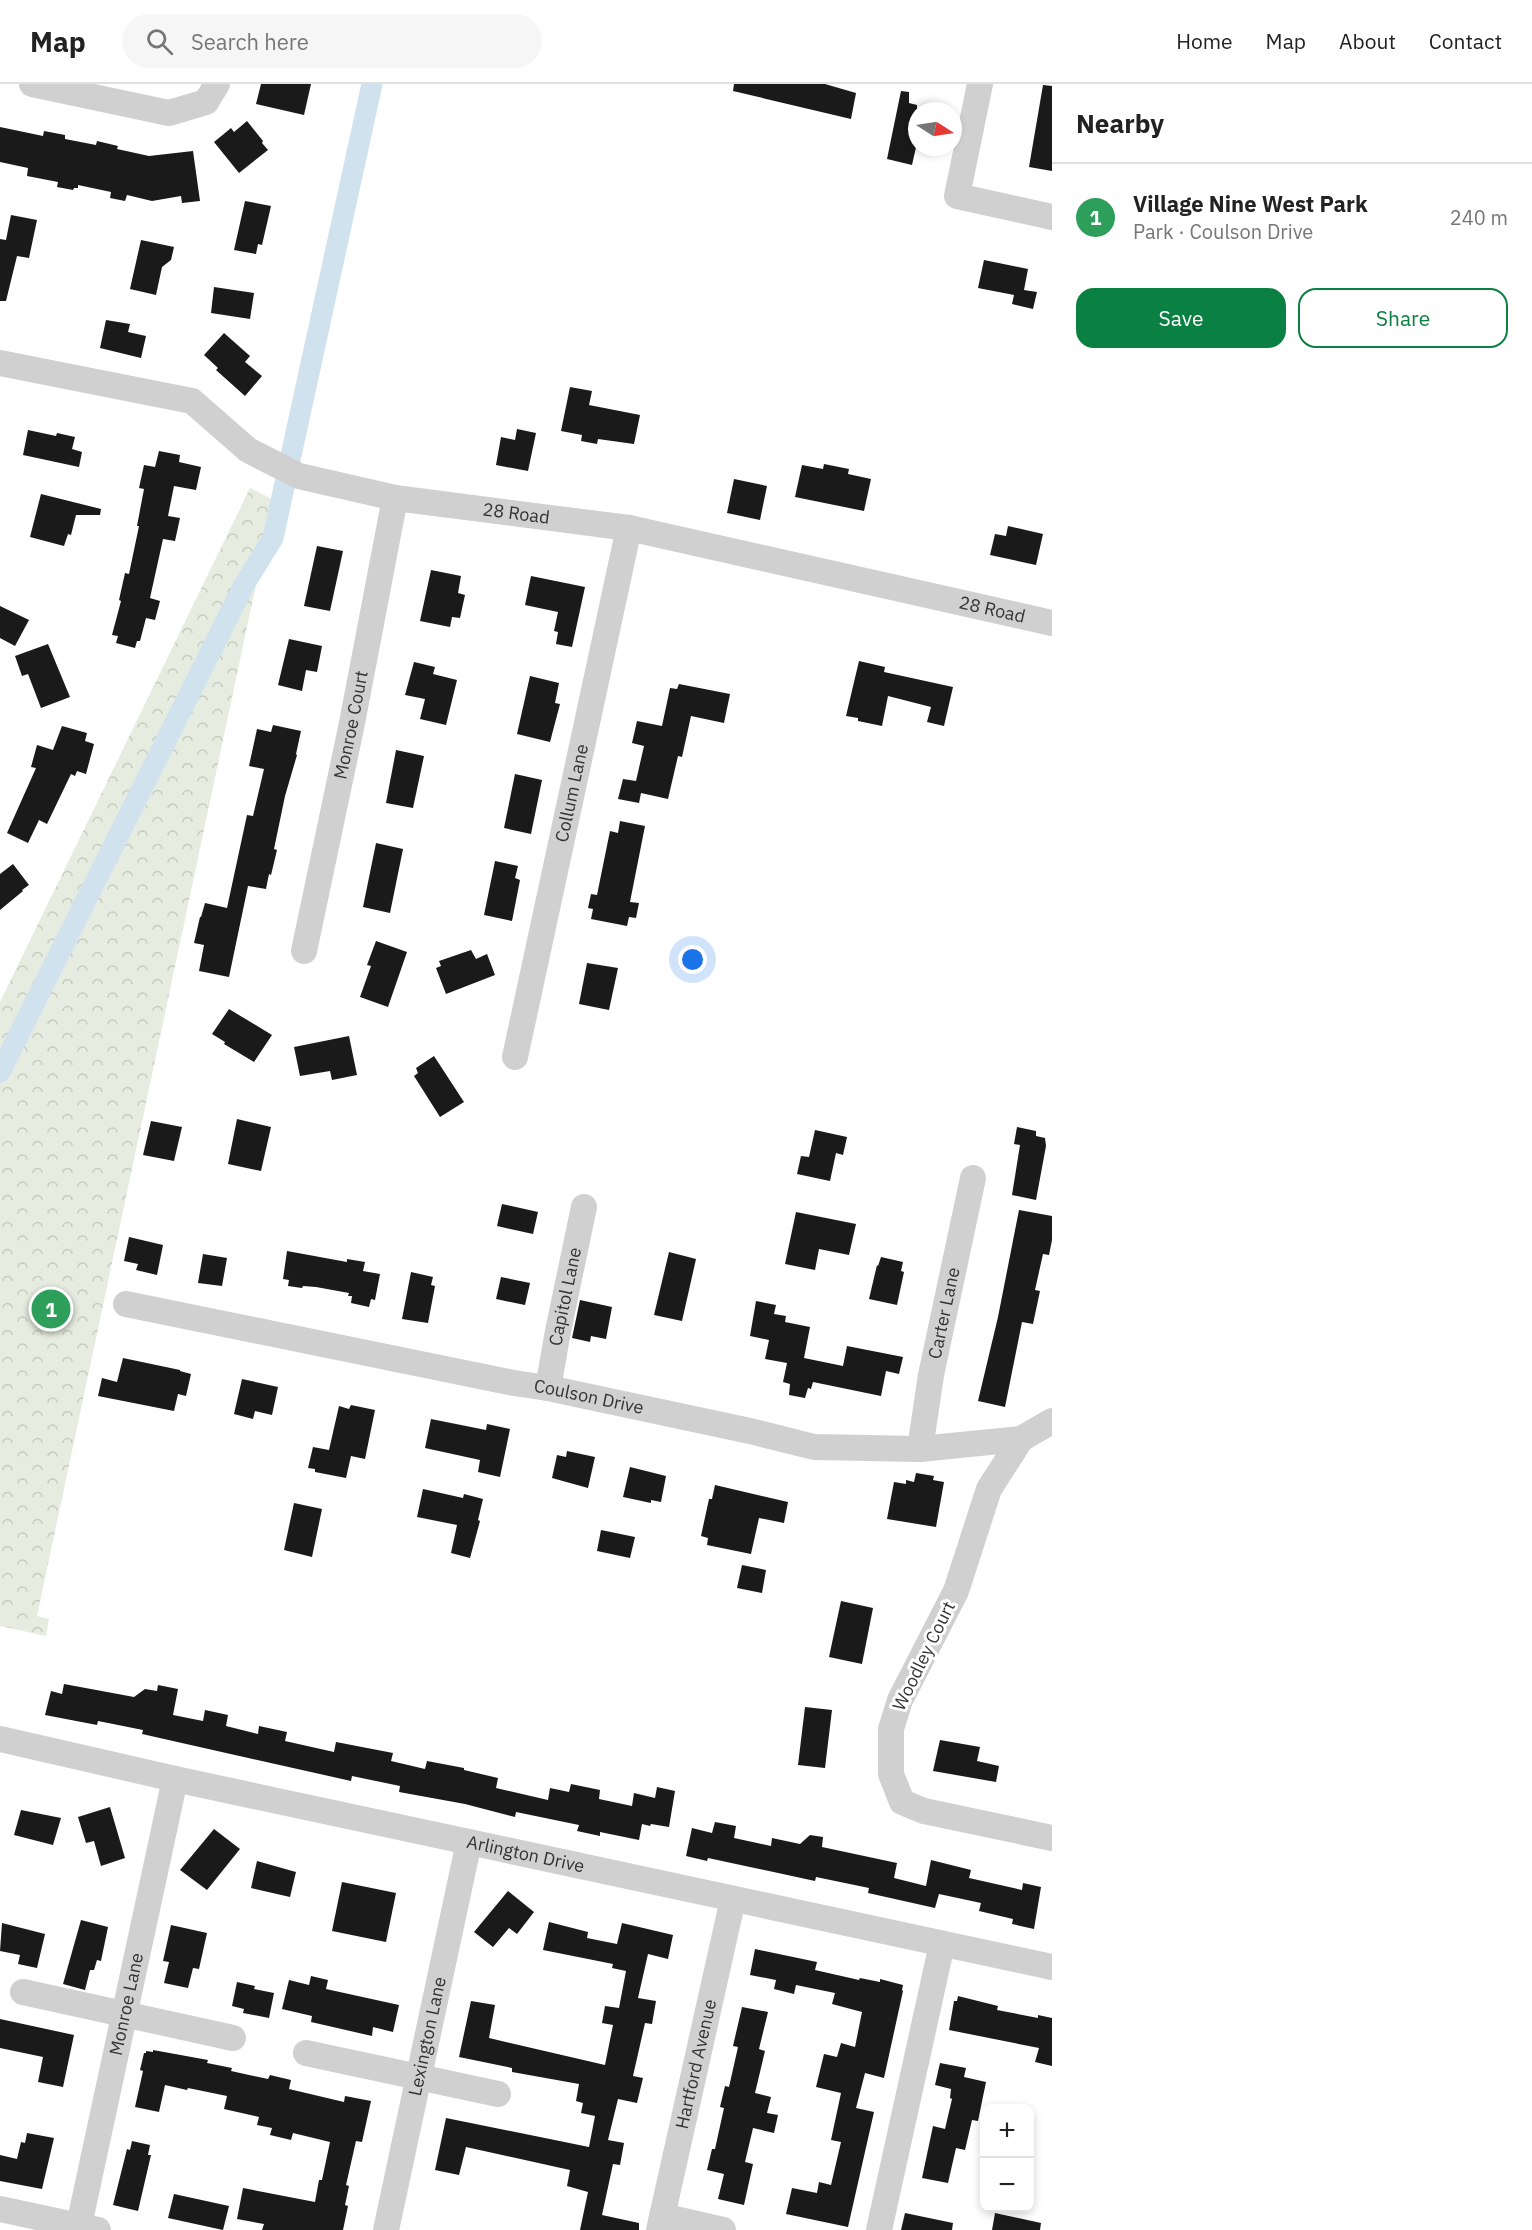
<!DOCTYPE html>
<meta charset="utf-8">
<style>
body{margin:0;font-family:"IBM Plex Sans",sans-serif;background:#f6f6f6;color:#222}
.controls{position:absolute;right:18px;bottom:18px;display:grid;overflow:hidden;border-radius:12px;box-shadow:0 3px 9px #0003}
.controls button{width:54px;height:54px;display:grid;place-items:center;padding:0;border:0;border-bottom:2px solid #e0e0e0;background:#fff;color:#222;font:30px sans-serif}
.compass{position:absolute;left:908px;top:18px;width:54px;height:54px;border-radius:50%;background:#fff;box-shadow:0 3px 9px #0003;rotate:102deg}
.you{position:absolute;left:693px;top:876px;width:21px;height:21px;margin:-15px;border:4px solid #fff;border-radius:50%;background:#1a73e8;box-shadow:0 0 0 9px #1a73e833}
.badge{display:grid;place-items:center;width:39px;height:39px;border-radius:50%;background:#0b8043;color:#fff;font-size:20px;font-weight:700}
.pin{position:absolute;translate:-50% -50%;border:3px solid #fff;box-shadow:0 2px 6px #0006}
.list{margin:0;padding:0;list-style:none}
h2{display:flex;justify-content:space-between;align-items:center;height:78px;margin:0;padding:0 24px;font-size:26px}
h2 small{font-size:20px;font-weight:400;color:#767676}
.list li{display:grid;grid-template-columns:39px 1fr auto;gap:18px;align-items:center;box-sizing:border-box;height:108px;padding:0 24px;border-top:2px solid #e0e0e0}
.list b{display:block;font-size:22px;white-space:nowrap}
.list p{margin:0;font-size:20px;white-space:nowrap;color:#767676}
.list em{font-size:20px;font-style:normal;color:#767676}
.actions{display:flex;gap:12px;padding:18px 24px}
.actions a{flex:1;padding:14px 0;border:2px solid #0b8043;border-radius:18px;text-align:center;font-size:21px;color:#0b8043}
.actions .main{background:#0b8043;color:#fff}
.icon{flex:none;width:33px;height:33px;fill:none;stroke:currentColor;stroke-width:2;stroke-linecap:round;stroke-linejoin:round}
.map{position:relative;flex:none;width:1052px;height:2146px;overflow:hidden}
header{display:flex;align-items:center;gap:36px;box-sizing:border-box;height:84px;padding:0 30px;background:#fff;border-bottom:2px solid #e0e0e0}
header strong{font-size:28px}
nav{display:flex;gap:33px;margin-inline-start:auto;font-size:21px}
.search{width:420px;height:54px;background:#f6f6f6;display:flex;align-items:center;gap:15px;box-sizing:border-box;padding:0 21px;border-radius:33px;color:#767676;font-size:22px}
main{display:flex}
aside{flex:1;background:#fff}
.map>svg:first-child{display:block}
</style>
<header>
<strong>Map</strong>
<div class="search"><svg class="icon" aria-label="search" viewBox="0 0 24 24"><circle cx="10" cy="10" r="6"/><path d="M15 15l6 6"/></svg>Search here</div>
<nav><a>Home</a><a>Map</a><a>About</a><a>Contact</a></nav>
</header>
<main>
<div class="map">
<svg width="1052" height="2146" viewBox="0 0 1052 2146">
<defs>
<pattern id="park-crowns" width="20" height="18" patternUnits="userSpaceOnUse" patternTransform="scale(1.5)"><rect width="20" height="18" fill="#e6ecdf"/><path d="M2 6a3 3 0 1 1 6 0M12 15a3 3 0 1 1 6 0" fill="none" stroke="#c6cbc0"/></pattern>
</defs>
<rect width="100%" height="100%" fill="#fff"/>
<path fill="url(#park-crowns)" d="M250,404L274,416L37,1532L49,1535L46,1552L0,1542V918Z"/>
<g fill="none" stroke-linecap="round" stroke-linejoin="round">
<path stroke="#cfe2ee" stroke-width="21" d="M0,988L244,501L273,454L372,0"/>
</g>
<g fill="#1a1a1a">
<path d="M261,0H311L304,31L256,20Z"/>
<path d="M734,0H825L856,9L851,35L733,7Z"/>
<path d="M1043,1L1052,2V87L1029,83Z"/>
<path d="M901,7L909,8V19L917,21V59L912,81L887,75Z"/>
<path d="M247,37L263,57L262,59L268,66L239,89L214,58L231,44L234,48Z"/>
<path d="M0,43L43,52L44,47L65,51V55L96,61L97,57L118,62L117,65L149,72L193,67L200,117L182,119L181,112L152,117L127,111L125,117L110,114L111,108L78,101V104H74L73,106L57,103L58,98L27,92L28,84L0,78Z"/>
<path d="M245,117L271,122L262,161L258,160L256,170L234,166Z"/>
<path d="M11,131L37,136L29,174L17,172L6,217H0V155L6,156Z"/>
<path d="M141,156L174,163L171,176L162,183L156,211L130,205Z"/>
<path d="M984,176L1028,185L1024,206L1037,208L1033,225L1012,220L1014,211L978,204Z"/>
<path d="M214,203L254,209L250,235L211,229Z"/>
<path d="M106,236L130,240L128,248L146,252L141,274L100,264Z"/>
<path d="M224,249L250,272L245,278L262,292L245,312L216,286L218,284L204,271Z"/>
<path d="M570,303L592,307L589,321L640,331L634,360L598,355L597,360L581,357L582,351L561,347Z"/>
<path d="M517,345L536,349L528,387L496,381L501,353L515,356Z"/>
<path d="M28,346L56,352L57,349L75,353L72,365L82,368L79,383L23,371Z"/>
<path d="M159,367L180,371L179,378L201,383L196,406L174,402L168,432L180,434L175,457L163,455L150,514L160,517L155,536L146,534L140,557H137L135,564L116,559L118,552L112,551L121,517L119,516L125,489L129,490L139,442H137L144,405L139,404L144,381L155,383Z"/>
<path d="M824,380L849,385L848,390L871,395L864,427L795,413L802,381L823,385Z"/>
<path d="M734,395L767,402L760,436L727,429Z"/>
<path d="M41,410L101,425L100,431H76L71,451L68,450L64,462L30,453Z"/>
<path d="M1008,442L1043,450L1036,481L990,471L995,450L1006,452Z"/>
<path d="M317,462L343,467L330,527L304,522Z"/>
<path d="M431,486L461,492L458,509L465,511L460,534L452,533L450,543L420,537Z"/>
<path d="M531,492L585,503L572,563L556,560L558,548L554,547L558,528L525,521Z"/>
<path d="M0,522L29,536L15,562L0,554Z"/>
<path d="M289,555L322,562L317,588L306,586L302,607L278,601Z"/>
<path d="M48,560L70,613L41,624L28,590L22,592L15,572Z"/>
<path d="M859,577L885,583L884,588L953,603L944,642L927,638L931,623L888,612L882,642L858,637V634L846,632Z"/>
<path d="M414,578L435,583L433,590L457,596L446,641L420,635L425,615L405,611Z"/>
<path d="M530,592L559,599L555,619L560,620L550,658L517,650Z"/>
<path d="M679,600L730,610L724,639L691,632L682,673L678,672L668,715L641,709L639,719L618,715L623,695L636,697L644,662L632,659L637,637L662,642L670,604L677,605Z"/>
<path d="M273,641L301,647L296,670L297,671L285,712L274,765L277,766L271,791L269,790L266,805L248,802L229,893L199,887L204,861L194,859L200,833H201L205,819L227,824L247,731L253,732L264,685L249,682L257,645L271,648Z"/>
<path d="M62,642L87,649L85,657L94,660L86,690L77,687L75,692L71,690L47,740L39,736L28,759L7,749L36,684L31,683L37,661L53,666Z"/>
<path d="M396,666L424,672L413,724L386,719Z"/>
<path d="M515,690L542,696L531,750L504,744Z"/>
<path d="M620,737L645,742L630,818L639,819L636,834L629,833L627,842L591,835L593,825L588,824L591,810L597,811L610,747L618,749Z"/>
<path d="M376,759L403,765L390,829L363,823Z"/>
<path d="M495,777L518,782L515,794L520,796L512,837L484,831Z"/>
<path d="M13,780L29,801L22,806L23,807L0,826V790Z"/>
<path d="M376,857L407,868L388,923L360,913L371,882L367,881Z"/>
<path d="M471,866L476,875L487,870L495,891L446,910L436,884L441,882L439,877Z"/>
<path d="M587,879L618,884L609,926L579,920Z"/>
<path d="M229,925L272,951L254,978L224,960L225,958L212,950Z"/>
<path d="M349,952L357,991L332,996L330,987L300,992L294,963Z"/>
<path d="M434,972L464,1018L440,1033L414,992L418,989L416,984Z"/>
<path d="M237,1035L271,1043L261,1087L228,1080Z"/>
<path d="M151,1037L182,1043L174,1077L143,1071Z"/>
<path d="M1017,1043L1036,1047V1052L1045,1054L1046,1062L1036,1116L1012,1111L1020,1061L1014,1060Z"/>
<path d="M815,1046L847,1053L843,1071L836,1069L830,1097L797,1090L801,1072L809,1073Z"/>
<path d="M502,1120L538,1128L533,1150L497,1142Z"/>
<path d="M1019,1126L1052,1132V1156L1049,1171L1043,1170L1035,1206L1040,1207L1033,1240L1022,1238L1005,1323L978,1317L998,1233Z"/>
<path d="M796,1128L856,1140L849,1171L819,1165L815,1186L785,1180Z"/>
<path d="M129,1153L163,1161L157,1191L136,1186L138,1180L124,1177Z"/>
<path d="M287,1167L347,1178V1175L365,1178L363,1187L380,1190L375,1216L371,1215L369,1223L351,1219L352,1212H348L349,1209L316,1203L303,1202L302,1204L288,1202L289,1196L283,1195Z"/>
<path d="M669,1168L696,1175L682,1237L654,1231Z"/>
<path d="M203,1170L227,1174L222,1202L198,1199Z"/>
<path d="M881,1173L903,1178L901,1187L904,1188L897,1221L869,1215L877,1181L878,1182Z"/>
<path d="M411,1188L433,1193L431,1201L435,1202L428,1239L402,1235Z"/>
<path d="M501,1193L530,1199L525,1221L496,1215Z"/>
<path d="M580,1216L612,1223L606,1255L591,1252L590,1258L572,1254Z"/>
<path d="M756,1217L776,1221L774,1230L786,1232L785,1238L810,1243L804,1274L843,1282L847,1262L903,1273L899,1290L886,1287L881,1312L813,1298L811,1305L808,1304L805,1314L789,1311L790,1300L783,1298L787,1279L765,1275L769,1256L750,1252Z"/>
<path d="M123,1274L180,1286V1287L191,1290L186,1312L178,1310L174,1327L98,1312L102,1294L117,1298Z"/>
<path d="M242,1295L278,1303L272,1331L255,1327L253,1335L234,1330Z"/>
<path d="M351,1321L375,1326L365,1375L351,1372L346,1394L315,1388V1385L308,1384L313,1363L329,1366L339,1322L349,1325Z"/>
<path d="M431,1335L486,1346L487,1340L510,1345L500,1393L478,1388L480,1376L425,1364Z"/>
<path d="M567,1367L595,1373L588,1404L552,1394L557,1371L566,1373Z"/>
<path d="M630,1383L666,1392L661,1418L651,1416V1419L623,1413Z"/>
<path d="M916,1389L934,1392L933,1396L944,1398L936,1443L887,1435L894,1398L906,1400V1396L914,1398Z"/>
<path d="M715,1401L788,1418L784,1439L759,1434L751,1470L707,1461L708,1454L701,1452L709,1415H712Z"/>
<path d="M423,1405L463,1414L464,1410L483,1415L478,1436L480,1437L470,1474L451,1469L457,1441L417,1433Z"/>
<path d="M294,1419L322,1425L312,1473L284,1466Z"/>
<path d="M601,1446L635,1453L630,1474L597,1467Z"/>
<path d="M742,1481L766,1486L762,1509L737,1504Z"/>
<path d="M841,1517L873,1524L862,1580L829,1573Z"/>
<path d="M64,1600L134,1613L145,1605L157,1607L158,1601L178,1605L173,1631L203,1637L205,1626L228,1631L226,1642L258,1650L259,1642L287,1648L285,1657L334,1668L336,1658L393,1669L391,1677L425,1685L427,1677L464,1684V1686L498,1694L496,1704L548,1716L550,1704L569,1708L571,1700L600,1706L599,1715L632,1722L634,1709L655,1714L657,1703L675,1707L669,1743L651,1740L650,1742L642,1740L639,1756L600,1748V1752L577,1747L579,1741L516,1728L515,1733L465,1720L399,1708L400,1702L352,1692L351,1697L142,1650L143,1646L98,1637L97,1641L45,1631L51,1607L62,1610Z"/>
<path d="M805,1623L832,1626L825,1684L798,1681Z"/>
<path d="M940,1656L980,1663L977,1677L999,1682L996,1698L933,1687Z"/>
<path d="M110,1723L125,1774L101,1782L94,1757L86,1759L78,1733Z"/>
<path d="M21,1726L61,1734L53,1761L14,1751Z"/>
<path d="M715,1738L736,1742L734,1754L771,1762L772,1754L800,1760L810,1751L823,1753L822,1763L897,1779L894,1794L926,1802L931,1776L971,1786L969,1794L1022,1806L1023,1799L1041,1803L1034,1845L1012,1840L1013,1835L979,1827L981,1819L939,1810L935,1824L868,1809L869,1804L816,1793L815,1797L708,1774L707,1777L686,1772L692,1744L712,1749Z"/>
<path d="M214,1745L240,1765L207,1806L180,1786Z"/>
<path d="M257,1777L296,1788L290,1813L251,1804Z"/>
<path d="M342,1798L396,1809L386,1858L332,1847Z"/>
<path d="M508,1807L534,1828L517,1850L509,1844L493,1863L474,1848Z"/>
<path d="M81,1836L108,1843L101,1877L97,1876L94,1886H90L85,1906L63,1900Z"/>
<path d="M549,1838L588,1848L587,1854L617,1860L622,1839L673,1851L668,1875L648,1870L638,1914L656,1917L652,1940L645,1939L633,1992L643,1994L637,2019L618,2015L608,2056L624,2059L620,2081L613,2080L602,2131L639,2139V2146H580L588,2108L567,2102L570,2086L466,2063L459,2091L435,2086L446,2034L589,2063L595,2032L581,2029L583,2019L576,2017L579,2000L512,1988V1984L459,1973L471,1917L495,1921L489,1954L605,1981L613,1941L602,1939L605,1922L619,1924L626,1887L612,1884L613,1880L543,1866Z"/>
<path d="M2,1839L45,1850L37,1884L18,1880L20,1871L0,1867Z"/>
<path d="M171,1841L207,1849L199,1885L193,1884L188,1904L164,1899L169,1878L163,1877Z"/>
<path d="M755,1865L817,1878L815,1886L859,1896L860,1894L880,1898V1895L903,1901L902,1906L903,1907L884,1994L865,1989L856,2024L874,2028L848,2143L786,2130L792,2104L817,2109L819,2098L831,2101L841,2058L831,2056L841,2009L816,2003L824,1970L837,1973L841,1959L855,1963L862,1928L832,1920L835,1909L796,1901L794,1910L774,1905L776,1896L750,1891Z"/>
<path d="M311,1892L328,1896L326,1905L399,1921L393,1948L373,1943L372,1952L311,1938L312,1932L282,1925L289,1896L309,1901Z"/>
<path d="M237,1898L255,1902L254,1905L274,1909L269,1934L243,1929L244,1925L232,1922Z"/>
<path d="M958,1912L998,1922L997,1926L1038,1934V1931L1052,1934V1982L1035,1978L1039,1964L949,1946L954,1917H957Z"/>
<path d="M742,1923L768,1928L759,1965L765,1967L755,2009L771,2013L767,2029L778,2031L774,2049L753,2044L745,2078L753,2080L744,2121L718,2115L724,2090L707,2086L712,2065H715L724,2024L720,2023L725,2002L729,2003L738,1963L733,1962Z"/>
<path d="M0,1935L74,1951L63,2003L38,1998L43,1973L0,1964Z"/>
<path d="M153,1966L208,1976L207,1979L232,1984L231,1987L268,1995L270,1991L291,1996L289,2005L344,2018L345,2012L371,2017L362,2058L356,2057L346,2101L349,2102L345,2121L348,2122L343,2146H262L264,2140L237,2135L243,2104L315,2118L319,2096H322L330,2058L293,2049L291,2056L270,2051L272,2044L257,2041L259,2033L224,2025L227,2012L188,2004L187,2006L165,2001L159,2028L135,2023L143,1987L140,1986L144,1969H146V1967L153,1968Z"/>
<path d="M940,1979L966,1984L964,1993L986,1998L978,2037L972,2036L965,2066L956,2064L948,2099L922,2094L933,2042L945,2045L952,2015L950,2014L951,2005L935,2001Z"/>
<path d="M27,2049L54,2054L42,2105L0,2097V2071L17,2075L21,2058L25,2059Z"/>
<path d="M132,2057L150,2061L148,2071H151L138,2127L113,2121L127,2065L130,2066Z"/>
<path d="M174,2110L229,2122L223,2146L168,2134Z"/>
<path d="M905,2129L953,2139L952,2146H901Z"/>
<path d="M995,2129L1041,2139L1040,2146H992Z"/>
</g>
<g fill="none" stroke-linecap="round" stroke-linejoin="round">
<g stroke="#d0d0d0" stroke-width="26">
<path d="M32,0L169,29L206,18L217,0"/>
<path d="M980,0L957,112L1052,133"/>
<path id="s1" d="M0,279L192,317L248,366L299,392L395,414L629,444L1052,539"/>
<path id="s2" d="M304,867L352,639L395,414"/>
<path id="s3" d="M515,973L629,444"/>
<path id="s4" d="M126,1220L514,1299L548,1304L750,1347L814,1363L920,1365L1021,1355L1052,1337"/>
<path id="s5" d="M548,1304L558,1247L584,1123"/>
<path d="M1021,1355L989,1405L956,1507L900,1616L891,1645V1690L902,1718L924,1727L1052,1754"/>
<path id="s6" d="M920,1365L931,1291L973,1094"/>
<path id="s7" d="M0,1655L175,1695L1052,1883"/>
<path d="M23,1908L233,1954"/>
<path d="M306,1969L498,2010"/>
<path d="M0,2125L98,2146"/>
<path d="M662,2132L723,2146"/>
<path id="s8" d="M78,2146L175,1695"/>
<path id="s9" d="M386,2146L469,1758"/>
<path id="s10" d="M659,2146L733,1815"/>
<path d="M879,2146L942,1860"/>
</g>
</g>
<g text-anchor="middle" stroke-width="6" stroke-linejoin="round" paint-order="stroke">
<g font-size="18" fill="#333" stroke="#fff">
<text dy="6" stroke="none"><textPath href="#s1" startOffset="548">28 Road</textPath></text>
<text dy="6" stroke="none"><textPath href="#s1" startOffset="1034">28 Road</textPath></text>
<text dy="6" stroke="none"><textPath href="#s2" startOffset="231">Monroe Court</textPath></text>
<text dy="6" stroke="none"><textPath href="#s3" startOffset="270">Collum Lane</textPath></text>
<text dy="6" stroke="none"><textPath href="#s5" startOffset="93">Capitol Lane</textPath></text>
<text dy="6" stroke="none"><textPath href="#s6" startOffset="138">Carter Lane</textPath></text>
<text dy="6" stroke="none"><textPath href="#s4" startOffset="472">Coulson Drive</textPath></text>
<text transform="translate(924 1572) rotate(-64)" y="6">Woodley Court</text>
<text dy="6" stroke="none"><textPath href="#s7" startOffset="538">Arlington Drive</textPath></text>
<text dy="6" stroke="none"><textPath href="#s8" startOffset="231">Monroe Lane</textPath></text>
<text dy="6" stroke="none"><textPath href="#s9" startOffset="198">Lexington Lane</textPath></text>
<text dy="6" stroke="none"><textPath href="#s10" startOffset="170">Hartford Avenue</textPath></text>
</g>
</g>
</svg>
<div class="controls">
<button>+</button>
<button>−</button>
</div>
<svg class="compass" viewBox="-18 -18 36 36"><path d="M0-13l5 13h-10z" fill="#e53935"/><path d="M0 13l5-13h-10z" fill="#767676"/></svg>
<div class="you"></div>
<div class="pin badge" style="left:51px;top:1225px;background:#2e9e5b">1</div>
</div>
<aside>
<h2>Nearby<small></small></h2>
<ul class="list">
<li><span class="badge" style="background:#2e9e5b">1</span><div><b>Village Nine West Park</b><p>Park · Coulson Drive</p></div><em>240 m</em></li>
</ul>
<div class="actions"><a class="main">Save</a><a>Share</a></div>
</aside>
</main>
